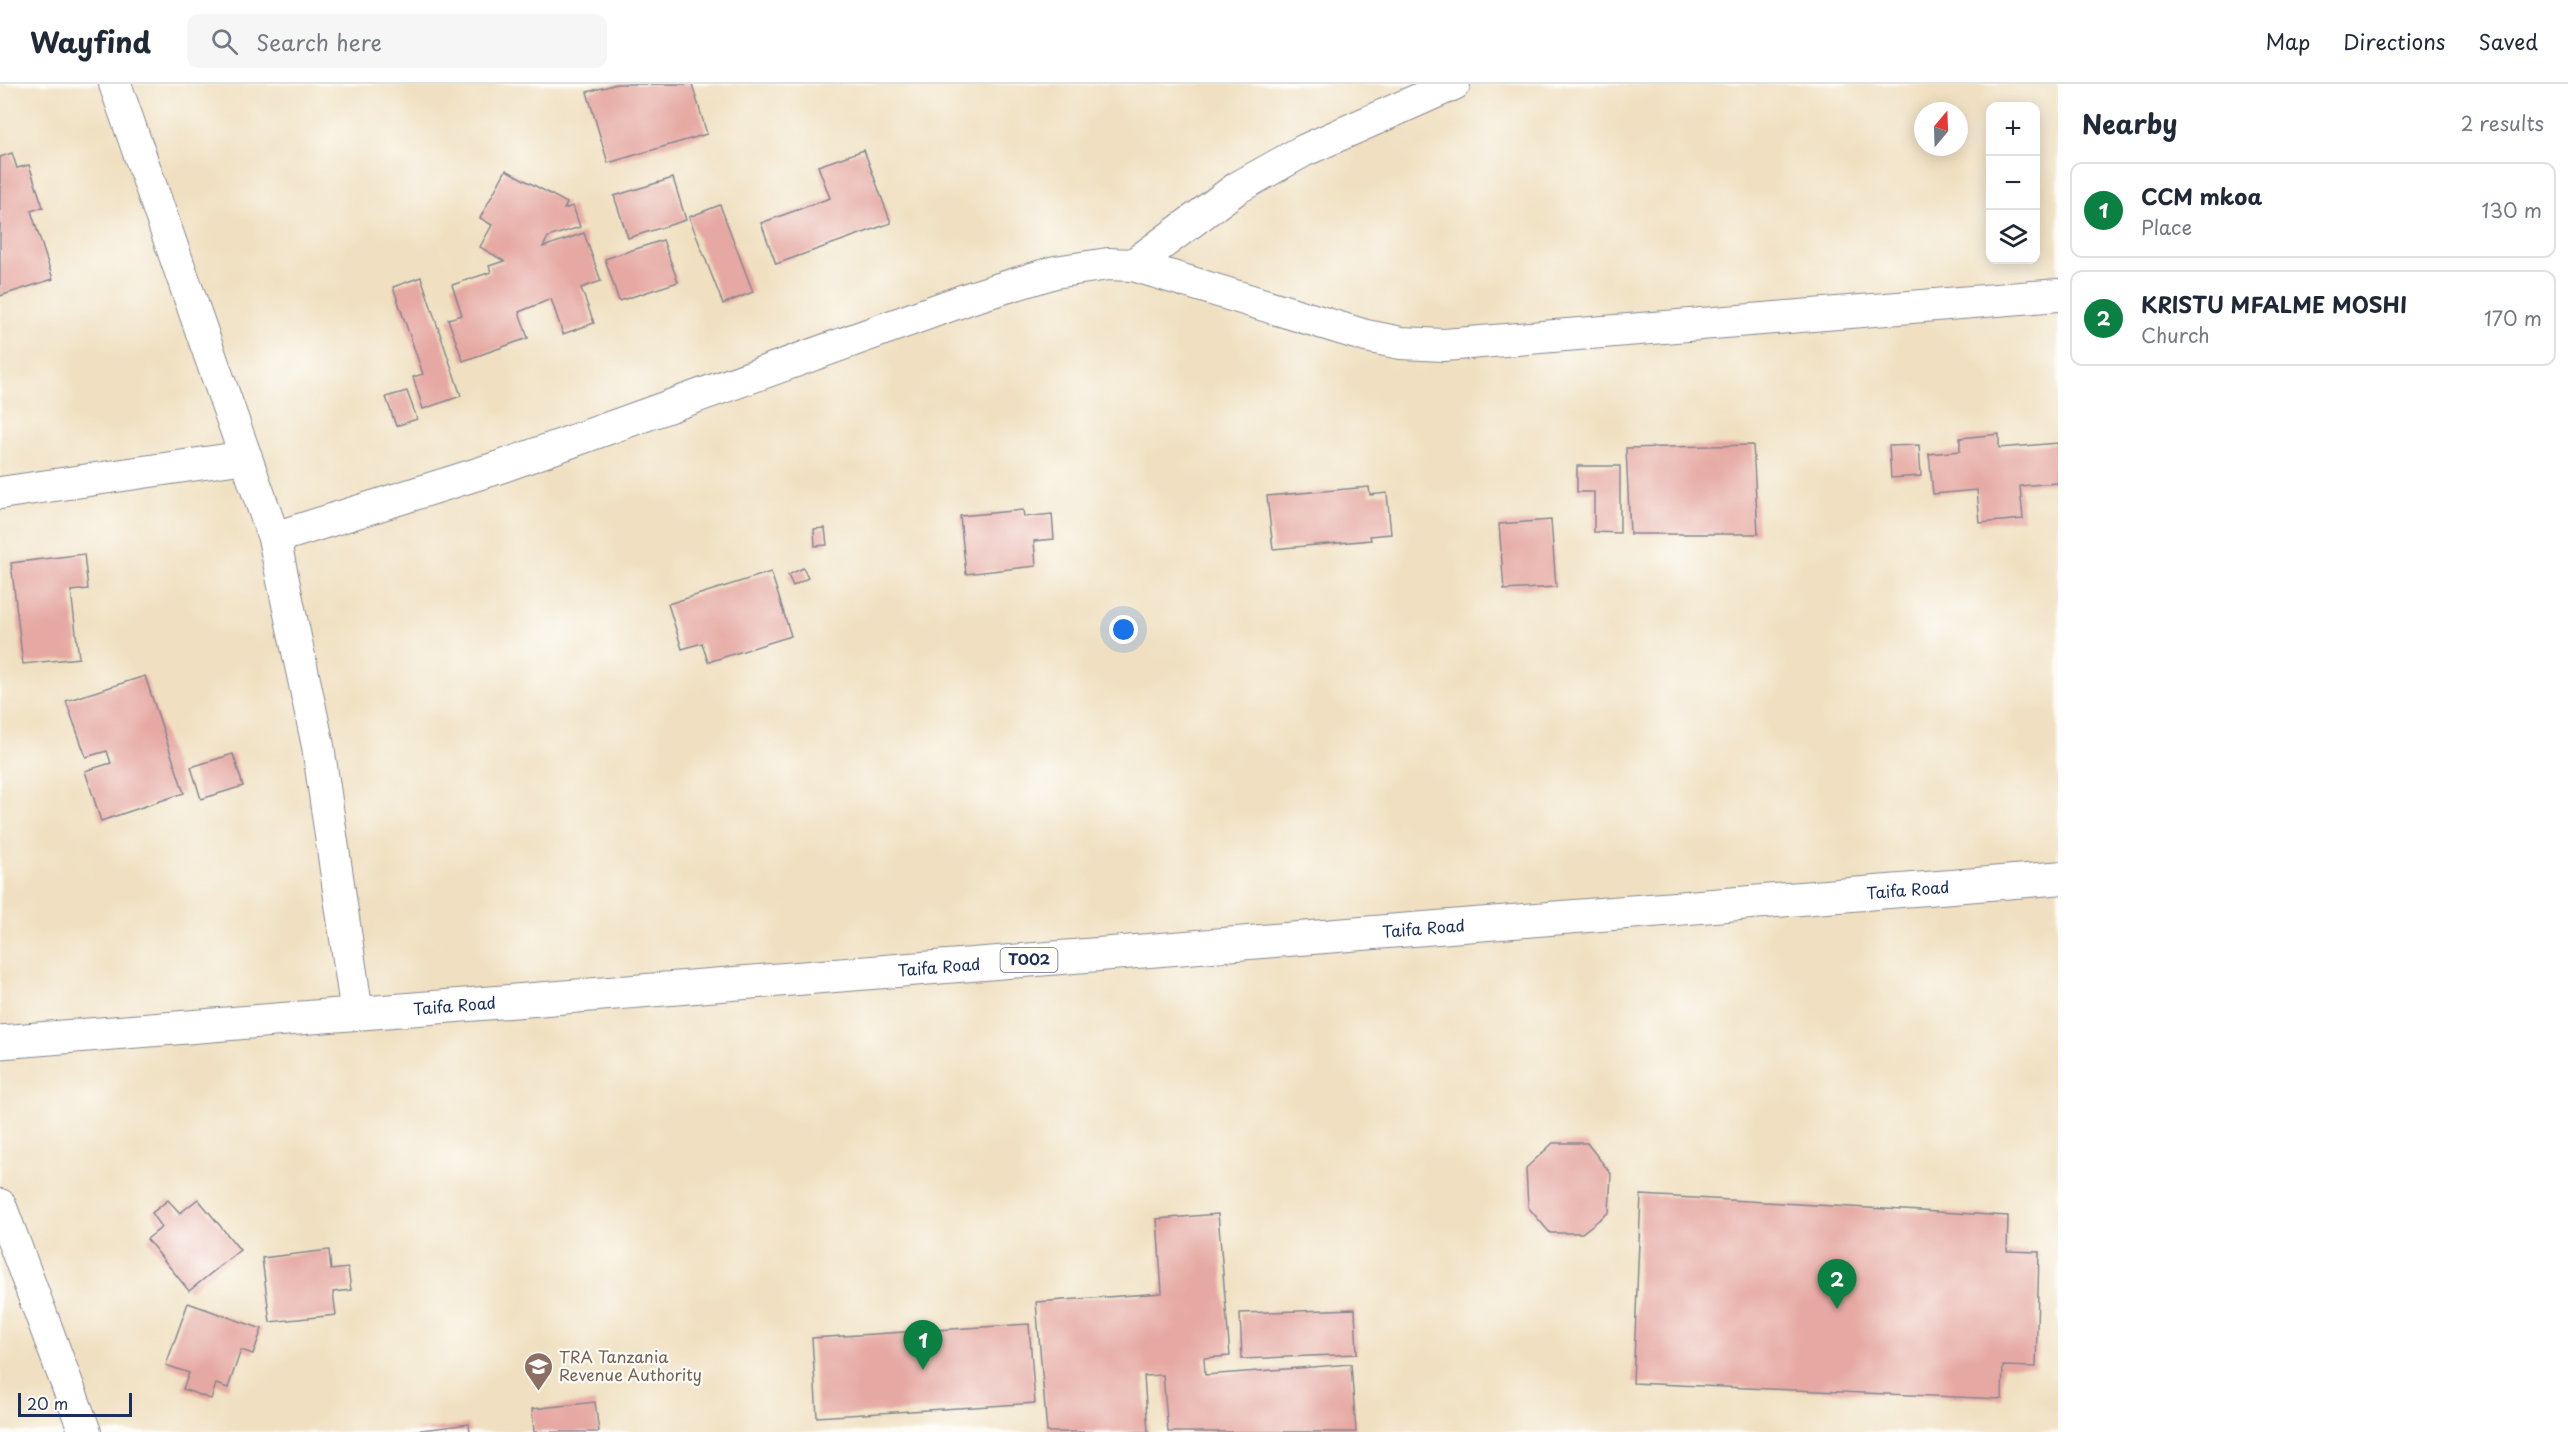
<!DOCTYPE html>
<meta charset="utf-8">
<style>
body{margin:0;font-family:"Playpen Sans",sans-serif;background:#f6f6f7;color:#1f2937}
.controls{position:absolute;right:18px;top:18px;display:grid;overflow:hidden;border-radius:12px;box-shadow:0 3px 15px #0003}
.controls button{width:54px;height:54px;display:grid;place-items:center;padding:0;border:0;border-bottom:2px solid #e0e1e3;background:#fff;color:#1f2937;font:30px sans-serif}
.compass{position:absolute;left:1914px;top:18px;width:54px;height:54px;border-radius:50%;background:#fff;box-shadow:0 3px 15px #0003;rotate:19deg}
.scale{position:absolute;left:18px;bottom:15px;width:114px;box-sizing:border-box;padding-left:6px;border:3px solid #1b2f5e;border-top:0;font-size:16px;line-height:21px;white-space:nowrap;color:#1b2f5e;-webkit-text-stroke:4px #fdfcf7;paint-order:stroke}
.you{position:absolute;left:1124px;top:546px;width:21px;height:21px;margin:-15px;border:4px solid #fff;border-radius:50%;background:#1a73e8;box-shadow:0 0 0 9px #1a73e833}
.badge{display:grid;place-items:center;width:39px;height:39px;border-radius:50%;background:#0b8043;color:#fff;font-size:20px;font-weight:700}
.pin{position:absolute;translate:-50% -50px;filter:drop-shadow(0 2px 3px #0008)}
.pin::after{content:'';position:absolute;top:32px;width:21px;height:18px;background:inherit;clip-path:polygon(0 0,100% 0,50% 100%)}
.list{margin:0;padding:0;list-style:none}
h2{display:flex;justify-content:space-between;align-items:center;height:78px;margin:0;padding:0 24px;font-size:26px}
h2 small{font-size:20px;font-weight:400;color:#747a83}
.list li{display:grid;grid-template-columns:39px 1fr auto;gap:18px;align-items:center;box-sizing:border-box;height:96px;margin:0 12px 12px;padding:0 12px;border:2px solid #e0e1e3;border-radius:12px}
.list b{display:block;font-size:22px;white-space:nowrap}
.list p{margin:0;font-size:20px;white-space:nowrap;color:#747a83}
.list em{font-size:20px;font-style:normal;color:#747a83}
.icon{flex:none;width:33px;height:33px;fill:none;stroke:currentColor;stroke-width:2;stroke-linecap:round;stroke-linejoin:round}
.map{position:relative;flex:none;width:2058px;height:1348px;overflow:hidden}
header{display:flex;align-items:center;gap:36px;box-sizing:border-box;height:84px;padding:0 30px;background:#fff;border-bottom:2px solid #e0e1e3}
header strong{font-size:28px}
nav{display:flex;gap:33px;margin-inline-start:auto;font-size:21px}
.search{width:420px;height:54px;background:#f6f6f7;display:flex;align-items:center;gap:15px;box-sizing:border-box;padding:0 21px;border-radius:12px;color:#747a83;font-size:22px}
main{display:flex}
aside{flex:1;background:#fff}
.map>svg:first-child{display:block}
</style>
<header>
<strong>Wayfind</strong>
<div class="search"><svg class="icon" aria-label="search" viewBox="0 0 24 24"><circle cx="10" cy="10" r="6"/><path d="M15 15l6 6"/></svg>Search here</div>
<nav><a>Map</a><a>Directions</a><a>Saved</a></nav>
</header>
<main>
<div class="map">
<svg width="2058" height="1348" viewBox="0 0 2058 1348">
<rect width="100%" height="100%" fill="#fdfcf7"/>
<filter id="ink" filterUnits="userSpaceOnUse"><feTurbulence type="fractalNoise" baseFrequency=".0167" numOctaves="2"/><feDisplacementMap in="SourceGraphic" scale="12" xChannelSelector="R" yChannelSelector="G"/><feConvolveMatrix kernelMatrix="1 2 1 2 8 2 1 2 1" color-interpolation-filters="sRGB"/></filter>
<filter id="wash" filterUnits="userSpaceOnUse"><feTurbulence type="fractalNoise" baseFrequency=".008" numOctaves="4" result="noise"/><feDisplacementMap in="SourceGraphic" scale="24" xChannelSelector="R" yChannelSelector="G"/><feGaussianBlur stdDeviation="1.35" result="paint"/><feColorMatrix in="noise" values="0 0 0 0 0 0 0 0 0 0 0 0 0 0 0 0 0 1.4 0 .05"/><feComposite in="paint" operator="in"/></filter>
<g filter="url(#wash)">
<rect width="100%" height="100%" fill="#f0e0c1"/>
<g id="blocks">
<g fill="#e6a8a2">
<path d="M617,0H692L707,50L608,79L587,8Z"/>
<path d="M864,66L891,139L776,180L761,139L830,114L818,82Z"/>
<path d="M12,69L17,84L29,81L43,123L31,127L53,195L0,212V73Z"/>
<path d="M506,86L567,119L564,125L573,122L580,143L548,153L543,163L584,149L601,197L581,204L594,239L563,250L551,215L519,228L528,254L463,277L448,235L462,231L452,201L491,188L489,182L504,177L480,163L492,141L480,134Z"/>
<path d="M673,94L686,136L628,154L614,112Z"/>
<path d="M720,121L753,208L723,220L689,133Z"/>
<path d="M663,156L678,198L619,217L605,175Z"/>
<path d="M421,193L461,312L423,325L413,293L423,290L393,203Z"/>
<path d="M407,307L417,335L396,342L386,313Z"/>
<path d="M1999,350V364L2058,359V399L2020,402L2023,435L1980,439L1977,406L1933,410L1929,370L1960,367V354Z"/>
<path d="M1753,361L1758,450H1630L1626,364Z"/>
<path d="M1919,361L1921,392L1891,394L1889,362Z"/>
<path d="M1577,382H1620V449L1594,448V408H1577Z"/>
<path d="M1369,403L1370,411L1387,409L1391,450L1370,452L1371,456L1273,465L1267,412Z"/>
<path d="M1023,426L1024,433L1052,430L1054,455L1034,457L1036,482L966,490L960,432Z"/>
<path d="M1551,436L1556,503L1504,506L1499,440Z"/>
<path d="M825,444L827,461L815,462L814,445Z"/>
<path d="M84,470L88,505L71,507L79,574L23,580L11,479Z"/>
<path d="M803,484L808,494L793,502L788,491Z"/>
<path d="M771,488L791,552L708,578L702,559L682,565L668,520Z"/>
<path d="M145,592L184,709L101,737L85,687L111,679L107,667L86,673L66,617Z"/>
<path d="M233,670L243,702L201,715L191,683Z"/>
<path d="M1553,1059H1587L1611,1090L1609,1128L1582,1149H1550L1528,1123L1526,1084Z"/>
<path d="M1641,1111L2008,1132L2007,1167L2039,1168L2036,1283L2003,1282L2002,1315L1633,1299Z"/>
<path d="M198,1115L240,1166L189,1207L147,1155L162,1143L152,1129L168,1116L180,1129Z"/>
<path d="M1218,1130L1230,1272L1204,1274L1205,1291L1351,1280L1356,1348H1168L1163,1291L1144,1292L1148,1348H1047L1036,1218L1162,1209L1157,1135Z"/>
<path d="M329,1166L331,1186L348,1184L351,1206L333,1208L336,1231L270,1238L262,1174Z"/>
<path d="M188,1219L262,1245L253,1270L241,1266L228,1304L216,1300L211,1315L183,1305L189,1289L166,1281Z"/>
<path d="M1355,1225L1357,1270L1242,1275L1240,1229Z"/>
<path d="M1029,1240L1035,1319L817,1333L812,1254Z"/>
<path d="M595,1318L599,1348H534L532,1325Z"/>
<path d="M469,1340L470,1348H414V1347Z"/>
</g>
</g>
</g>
<g filter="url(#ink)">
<use href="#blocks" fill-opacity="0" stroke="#868890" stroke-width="1.5"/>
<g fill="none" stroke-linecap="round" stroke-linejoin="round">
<defs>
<g id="minor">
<path d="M115,0L274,454L318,662L357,930"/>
<path d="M1133,181L1237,104L1303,67L1454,0"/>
<path d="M0,409L246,373"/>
<path d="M274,454L503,382L973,213L1055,188L1108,180L1133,181L1366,252L1401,259L1444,261L2058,211"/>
<path d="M0,1121L85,1348"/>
</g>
<g id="trunk">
<path id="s1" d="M0,958L2058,794"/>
</g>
</defs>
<use href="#minor" stroke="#868890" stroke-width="34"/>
<use href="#trunk" stroke="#868890" stroke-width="35"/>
<use href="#minor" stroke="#fff" stroke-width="32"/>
<use href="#trunk" stroke="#fff" stroke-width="33"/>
</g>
</g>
<defs>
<symbol id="school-pin" viewBox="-11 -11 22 30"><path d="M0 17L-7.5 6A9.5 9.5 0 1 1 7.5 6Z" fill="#8d6e63" stroke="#fdfcf7"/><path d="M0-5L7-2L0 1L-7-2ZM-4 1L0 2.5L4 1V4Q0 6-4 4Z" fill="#fff"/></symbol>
</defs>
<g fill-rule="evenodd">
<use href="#school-pin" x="522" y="1266" width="33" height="45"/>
</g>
<g text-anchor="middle" stroke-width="4.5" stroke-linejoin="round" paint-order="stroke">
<rect fill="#fdfcf7" stroke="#5f6c8c" stroke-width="1.5" x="1000.5" y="864" width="57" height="24" rx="4.5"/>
<g font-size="15" font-weight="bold" fill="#1b2f5e">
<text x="1029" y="881">T002</text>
</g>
<g font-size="16" fill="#1b2f5e" stroke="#fdfcf7">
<text dy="6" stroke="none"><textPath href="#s1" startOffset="1914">Taifa Road</textPath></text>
<text dy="6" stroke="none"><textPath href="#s1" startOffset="1428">Taifa Road</textPath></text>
<text dy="6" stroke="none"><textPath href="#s1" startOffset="942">Taifa Road</textPath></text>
<text dy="6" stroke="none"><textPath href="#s1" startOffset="456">Taifa Road</textPath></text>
</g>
<g font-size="16" fill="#785e54" stroke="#fdfcf7" text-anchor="start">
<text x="559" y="1279">TRA Tanzania<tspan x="559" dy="18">Revenue Authority</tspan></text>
</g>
</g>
</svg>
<div class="controls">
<button>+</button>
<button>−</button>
<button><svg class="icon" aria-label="layers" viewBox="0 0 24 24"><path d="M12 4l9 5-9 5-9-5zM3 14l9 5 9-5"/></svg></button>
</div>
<svg class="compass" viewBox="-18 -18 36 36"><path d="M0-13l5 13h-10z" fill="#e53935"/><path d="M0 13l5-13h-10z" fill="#747a83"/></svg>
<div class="scale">20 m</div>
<div class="you"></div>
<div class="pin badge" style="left:923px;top:1286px">1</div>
<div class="pin badge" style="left:1837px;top:1225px">2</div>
</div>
<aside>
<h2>Nearby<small>2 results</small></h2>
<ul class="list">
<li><span class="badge">1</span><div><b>CCM mkoa</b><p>Place</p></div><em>130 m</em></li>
<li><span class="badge">2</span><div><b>KRISTU MFALME MOSHI</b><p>Church</p></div><em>170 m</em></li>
</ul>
</aside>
</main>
